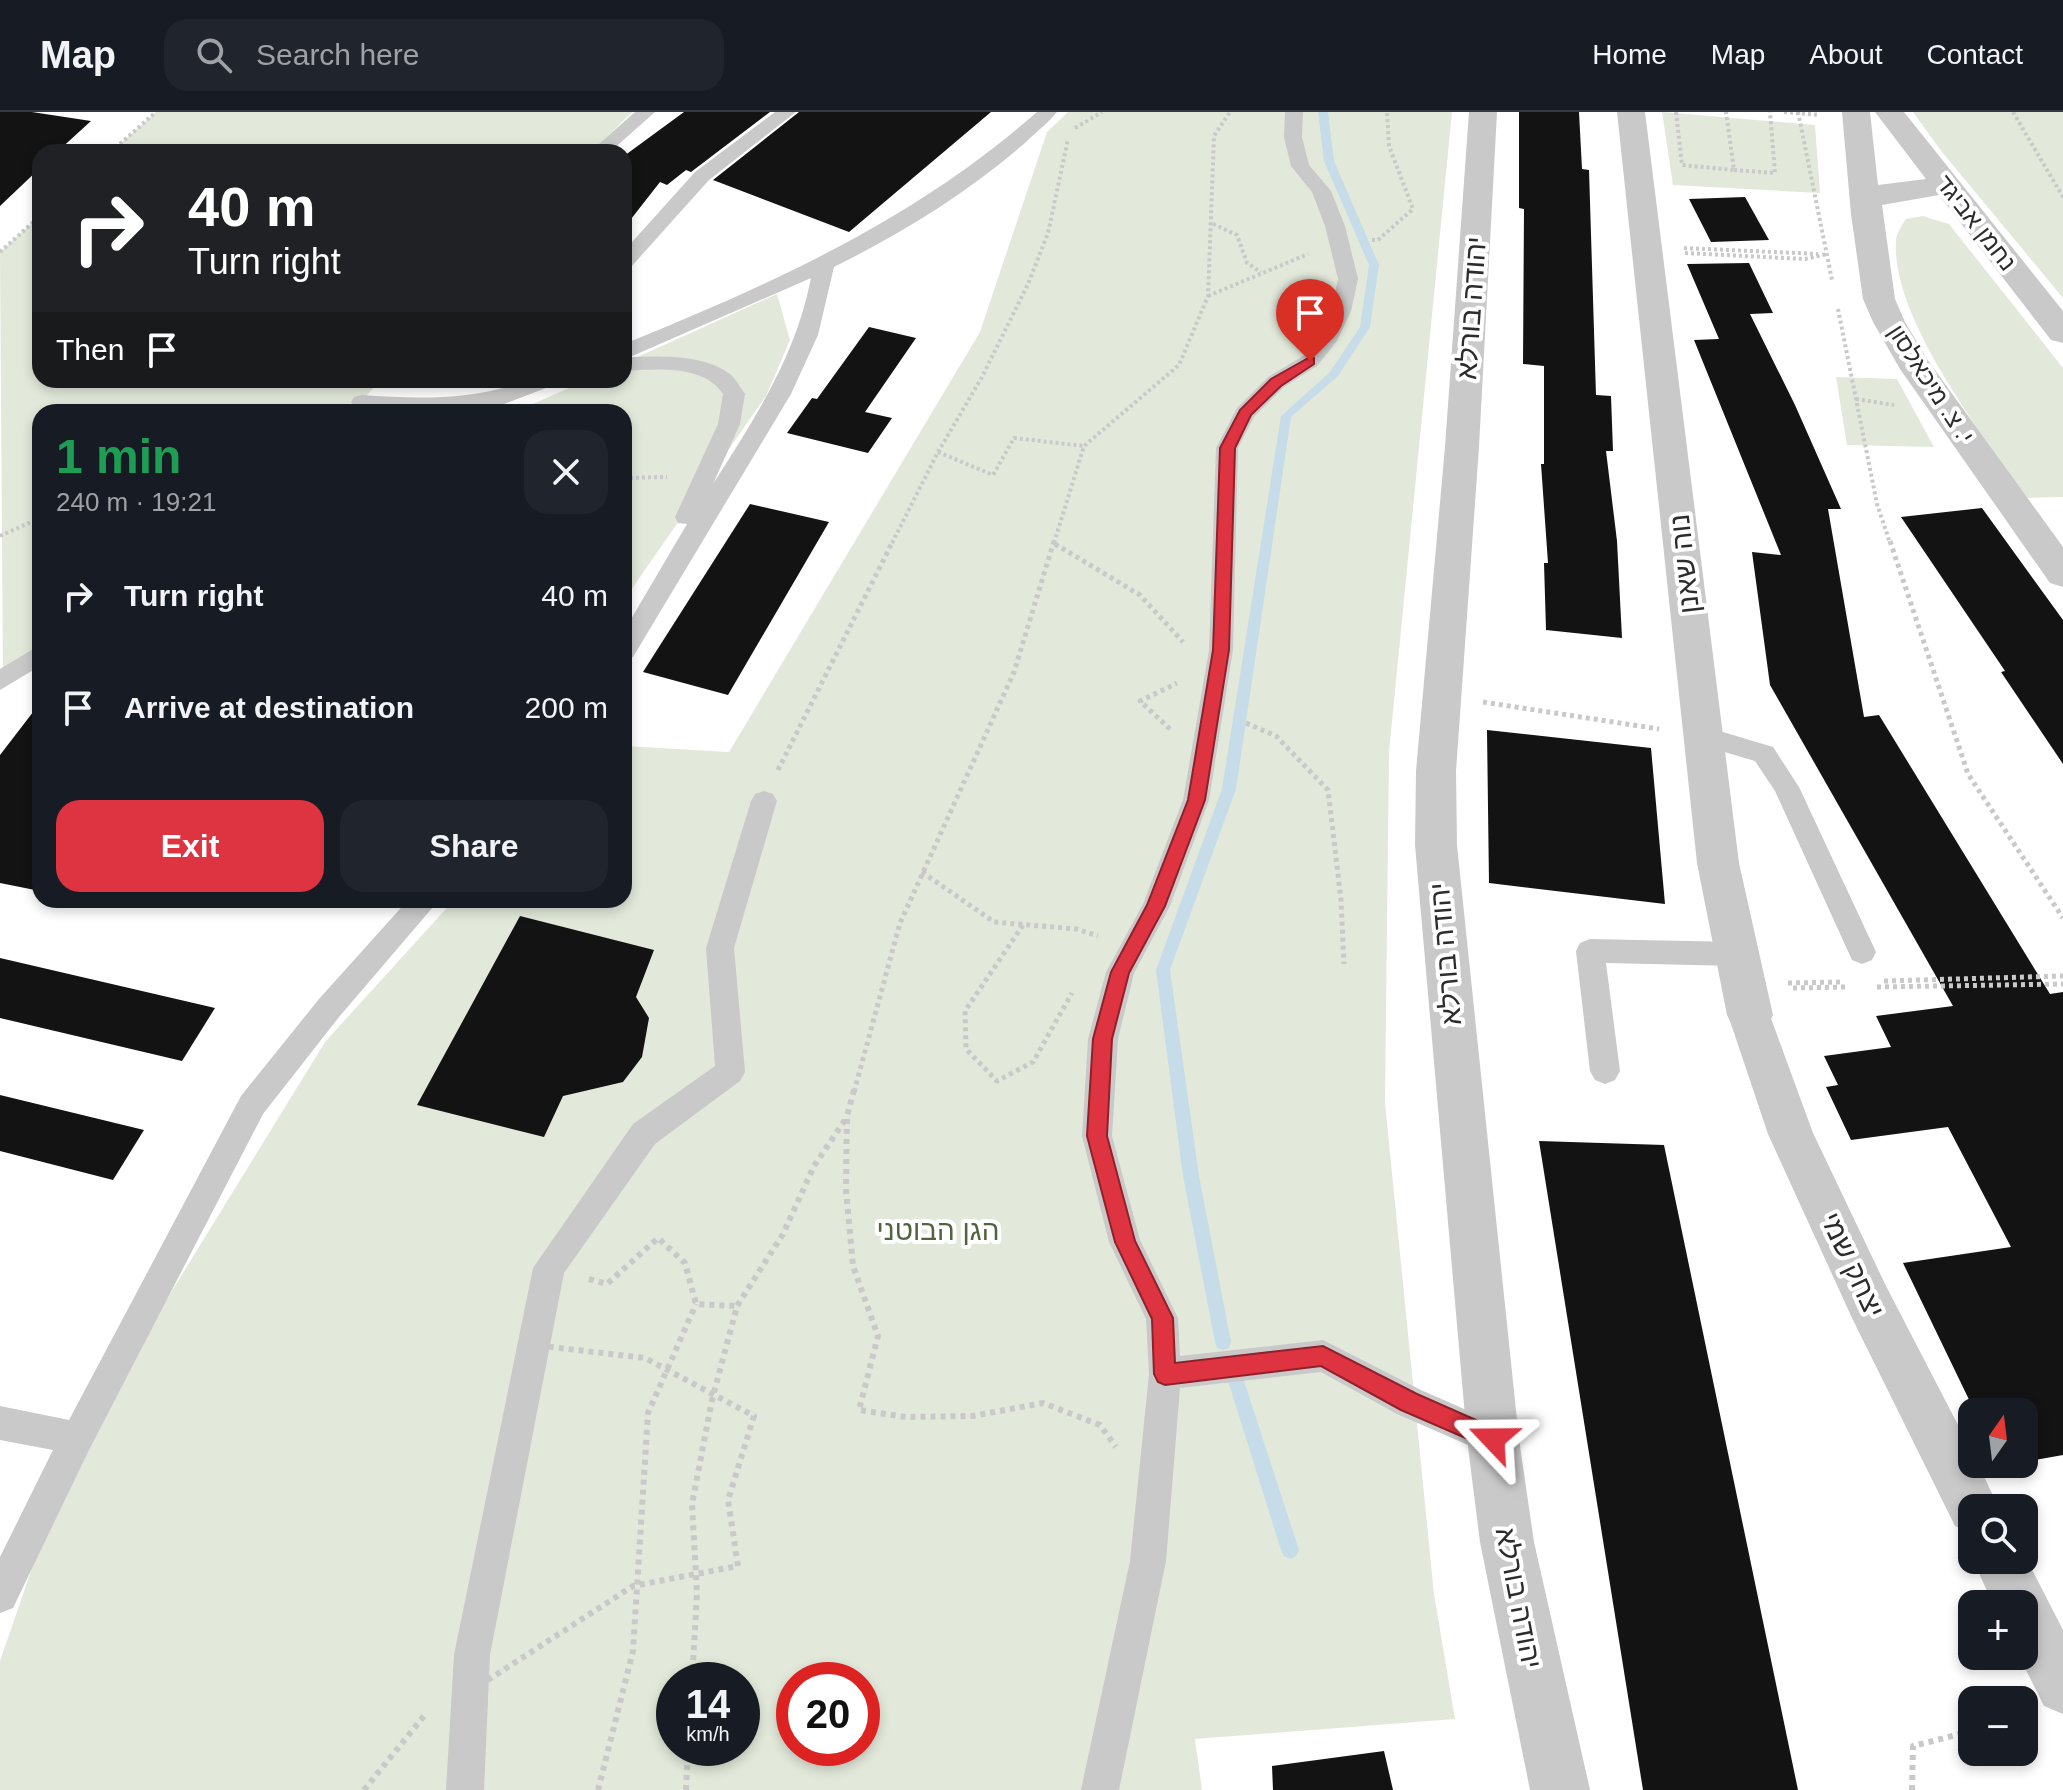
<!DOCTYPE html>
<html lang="en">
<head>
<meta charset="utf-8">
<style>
  :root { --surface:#171b24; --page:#20242c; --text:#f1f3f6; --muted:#9ea1a6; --line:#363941; --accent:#de3341 }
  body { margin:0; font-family:Helvetica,"Noto Sans Hebrew",sans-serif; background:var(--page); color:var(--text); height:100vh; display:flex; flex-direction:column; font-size:30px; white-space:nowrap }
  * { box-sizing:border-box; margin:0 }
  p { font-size:26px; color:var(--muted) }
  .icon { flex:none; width:44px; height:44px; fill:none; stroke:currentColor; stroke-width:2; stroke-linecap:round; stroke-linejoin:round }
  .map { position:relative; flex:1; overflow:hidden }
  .drawer { position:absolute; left:32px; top:292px; width:600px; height:504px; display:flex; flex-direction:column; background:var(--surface); border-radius:24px; box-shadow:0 4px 12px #0003 }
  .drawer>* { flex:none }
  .banner { position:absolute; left:32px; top:32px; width:600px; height:244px; border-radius:24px; box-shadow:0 4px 12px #0003; background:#202124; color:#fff; overflow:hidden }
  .needle { width:52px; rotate:14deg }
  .controls { position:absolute; left:1958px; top:1286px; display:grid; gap:16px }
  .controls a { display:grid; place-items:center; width:80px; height:80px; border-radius:16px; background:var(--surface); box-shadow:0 4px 12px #0003; font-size:40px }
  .speed { position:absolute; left:656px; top:1550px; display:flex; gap:16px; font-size:40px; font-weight:700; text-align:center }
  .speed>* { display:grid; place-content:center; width:104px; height:104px; border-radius:50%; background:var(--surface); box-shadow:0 4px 12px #0003; line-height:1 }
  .speed small { font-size:20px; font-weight:400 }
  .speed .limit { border:12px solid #d22; background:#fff; color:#111 }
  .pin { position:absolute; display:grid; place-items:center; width:68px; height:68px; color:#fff; margin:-82px -34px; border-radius:50% 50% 50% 0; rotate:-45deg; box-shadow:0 0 8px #0007 }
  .pin .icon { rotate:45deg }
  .me { position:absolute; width:88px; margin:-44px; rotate:293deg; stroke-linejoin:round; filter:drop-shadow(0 0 6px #0008) }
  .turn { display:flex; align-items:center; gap:28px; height:168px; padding:0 24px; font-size:36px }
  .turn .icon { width:104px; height:104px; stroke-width:2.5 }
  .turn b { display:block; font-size:56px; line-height:68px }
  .then { display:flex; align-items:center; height:76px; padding:0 24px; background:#0003; gap:16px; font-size:30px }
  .round { display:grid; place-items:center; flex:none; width:84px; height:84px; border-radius:24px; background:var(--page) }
  .headline { display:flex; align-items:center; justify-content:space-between; height:136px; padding:0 24px }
  h1 { font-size:48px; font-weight:600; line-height:60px; color:#1e9e55 }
  .action { display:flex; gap:16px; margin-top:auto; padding:16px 24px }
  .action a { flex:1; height:92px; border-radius:24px; background:var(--accent); color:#fff; font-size:32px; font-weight:600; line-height:92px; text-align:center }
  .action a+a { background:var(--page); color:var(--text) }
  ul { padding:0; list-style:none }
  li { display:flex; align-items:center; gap:24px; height:112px; padding:0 24px }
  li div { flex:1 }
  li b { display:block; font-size:30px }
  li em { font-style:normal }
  header { display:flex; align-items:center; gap:48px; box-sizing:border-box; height:112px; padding:0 40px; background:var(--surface); border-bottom:2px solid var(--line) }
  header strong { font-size:38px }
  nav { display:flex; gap:44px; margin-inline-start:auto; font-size:28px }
  .search { width:560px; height:72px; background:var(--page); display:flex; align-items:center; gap:20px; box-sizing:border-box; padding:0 28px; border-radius:24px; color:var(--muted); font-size:30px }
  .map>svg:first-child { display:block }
  .green { fill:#e2e9da; fill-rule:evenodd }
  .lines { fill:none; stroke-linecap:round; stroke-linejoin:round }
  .stream { fill:#c6dce9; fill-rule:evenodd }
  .building { fill:#131313 }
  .path-far2 { stroke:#c9c9c9; stroke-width:4; stroke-dasharray:3 3; stroke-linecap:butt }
  .path-far1 { stroke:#c9c9c9; stroke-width:5; stroke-dasharray:4 4; stroke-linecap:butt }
  .path { stroke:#c9c9c9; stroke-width:6; stroke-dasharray:5 5; stroke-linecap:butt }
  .service { fill:#c9c9c9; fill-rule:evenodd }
  .pedestrian { fill:#c9c9c9; fill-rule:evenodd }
  .minor { fill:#c9c9c9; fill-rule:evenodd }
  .tertiary { fill:#c9c9c9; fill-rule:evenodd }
  .path-bridge { stroke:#c9c9c9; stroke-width:6; stroke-dasharray:5 5; stroke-linecap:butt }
  .route { fill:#de3341; stroke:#90212a; stroke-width:2 }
  .labels { text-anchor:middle; stroke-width:8; stroke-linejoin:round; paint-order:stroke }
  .far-street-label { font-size:24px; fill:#2c2c2c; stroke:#fff }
  .street-label { font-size:28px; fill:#2c2c2c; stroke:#fff }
  .park-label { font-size:28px; fill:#4f653c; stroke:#fff }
</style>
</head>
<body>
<header>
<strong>Map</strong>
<div class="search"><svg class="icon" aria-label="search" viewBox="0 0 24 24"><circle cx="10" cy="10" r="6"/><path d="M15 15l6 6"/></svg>Search here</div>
<nav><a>Home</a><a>Map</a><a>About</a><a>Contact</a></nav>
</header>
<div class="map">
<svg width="2063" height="1678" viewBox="0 0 2063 1678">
  <rect width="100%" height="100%" fill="#fff"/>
  <g class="green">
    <polygon points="156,0 632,0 592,40 111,40"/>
    <path d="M1068 0H1452L1389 640 1385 991 1434 1482 1455 1607 1195 1627 1202 1678H0V1549L71 1343 325 930 454 788H624V634L729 640 980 220 1047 20ZM674 1568H742V1636H674ZM794 1568H862V1636H794Z"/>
    <polygon points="1662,0 1815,13 1820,81 1673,73"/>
    <polygon points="1913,0 2063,0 2063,186 1942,40"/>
    <polygon points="40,104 40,268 381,268 351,300 40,300 40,542 3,568 0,140"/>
    <path d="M1923 104 1949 112 2063 256V385L2025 386C1983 322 1891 206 1896 129 1896 122 1902 113 1906 107Z"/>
    <polygon points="777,182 790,228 766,284 624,488 624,300 515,300 587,268 624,268 624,251"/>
    <polygon points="1836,265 1897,267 1934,335 1847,333"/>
  </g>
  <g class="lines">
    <g class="stream">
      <polygon points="1318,0 1328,0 1334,49 1379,153 1370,215 1338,264 1291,305 1236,677 1170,858 1199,1064 1231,1230 1229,1236 1223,1238 1217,1236 1215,1230 1183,1064 1156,858 1222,677 1281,304 1330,260 1360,215 1369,153 1324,49"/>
      <polygon points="1237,1264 1243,1266 1245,1272 1299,1438 1296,1444 1290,1447 1284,1444 1281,1438 1229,1272 1231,1266"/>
    </g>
  </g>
  <g class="building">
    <polygon points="0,0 32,0 91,9 57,40 40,40 40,56 0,94"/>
    <polygon points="684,0 770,0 691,60 686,58 667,73 660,70 624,116 624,44"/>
    <polygon points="799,0 991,0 849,120 713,68"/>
    <polygon points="1519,0 1579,0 1582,57 1589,58 1596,283 1611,284 1613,339 1606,339 1617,429 1622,526 1546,518 1544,451 1548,451 1541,352 1544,352 1544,254 1523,252 1524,97 1519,96"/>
    <polygon points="1745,85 1769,128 1711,130 1689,87"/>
    <polygon points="1749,151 1773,201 1750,202 1795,293 1841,397 1828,397 1864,605 1879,603 2050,882 2063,880 2063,1343 2024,1350 2024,1300 1975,1300 1903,1151 2011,1135 1948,1015 1851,1028 1826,975 1838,973 1824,944 1891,935 1876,904 1953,894 1770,573 1752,440 1781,443 1694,228 1719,227 1687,152"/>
    <polygon points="869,215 916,226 865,300 892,306 868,341 787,321 812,286 817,287"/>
    <polygon points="750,392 829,410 728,583 643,560"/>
    <polygon points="1982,396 2063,508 2063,652 2001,560 2005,559 1901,405"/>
    <polygon points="40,591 40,779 0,771 0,643"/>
    <polygon points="1487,618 1651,636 1665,792 1489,771"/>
    <polygon points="520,804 654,838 636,885 649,906 642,945 623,970 563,984 544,1025 417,993"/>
    <polygon points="0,846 215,896 182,949 0,906"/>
    <polygon points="0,983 144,1018 113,1068 0,1039"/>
    <polygon points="1539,1029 1664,1033 1798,1678 1643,1678"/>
    <polygon points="1384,1639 1393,1678 1273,1678 1272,1654"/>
  </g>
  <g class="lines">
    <g class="path-far2">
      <polyline points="1676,0 1682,53 1734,58 1726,0"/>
      <polyline points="1784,0 1819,3"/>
      <polyline points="1798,0 1832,168"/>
      <polyline points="2013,0 2063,85"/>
      <polyline points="1075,16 1102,0"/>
      <polyline points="111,40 156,0"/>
      <polyline points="1734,58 1775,61 1770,0"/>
      <polyline points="1213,112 1237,123 1247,151 1261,160"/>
      <polyline points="1372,128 1378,128 1413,97 1389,34 1387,0"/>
      <polyline points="1684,136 1818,142"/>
      <polyline points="0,140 40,104"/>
      <polyline points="1685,141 1805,147 1827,142"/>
      <polyline points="1208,184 1308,142"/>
      <polyline points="1838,197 1877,392 1890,431"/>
      <polyline points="1856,287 1894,293"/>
      <polyline points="938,340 993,363 1014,326 1084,334"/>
      <polyline points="624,366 667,365"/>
      <polyline points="0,424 40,406"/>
      <polyline points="892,431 938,340 982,265 1028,172 1048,121 1068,27"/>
      <polyline points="1054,431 1084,334 1179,253 1208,184 1214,24 1230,0"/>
    </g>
    <g class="path-far1">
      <polyline points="1890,429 1968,662 2063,806"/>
      <polyline points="1055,432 1140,483 1183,530"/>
      <polyline points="1483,590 1659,617"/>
      <polyline points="1246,611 1276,624 1328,678 1341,788 1344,852"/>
      <polyline points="1170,617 1140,589 1177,571"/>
      <polyline points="778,658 893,429"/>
      <polyline points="922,760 994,810 1076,817 1098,824"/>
      <polyline points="1023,813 965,899 966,937 997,969 1033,950 1072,881"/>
      <polyline points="1884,869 2063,864"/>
      <polyline points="1788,871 1842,870"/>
      <polyline points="1877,875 2063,872"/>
      <polyline points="1793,876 1847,875"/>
      <polyline points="854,980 900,811 1014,560 1054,429"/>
    </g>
    <g class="path">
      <polyline points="854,978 847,1004 846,1078 853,1154 878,1224 859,1298 906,1305 973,1304 1043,1291 1100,1313 1116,1335"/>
      <polyline points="589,1167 607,1172 658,1126 685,1151 696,1192 737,1194"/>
      <polyline points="692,1568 697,1482 692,1392 712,1288 737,1194 783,1122 814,1054 847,1005"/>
      <polyline points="364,1678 424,1604"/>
      <polyline points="598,1678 633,1539 648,1301 696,1192"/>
      <polyline points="686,1678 688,1636"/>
      <polyline points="1912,1678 1913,1634 1972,1619"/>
    </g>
    <g class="service">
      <polygon points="635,0 655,0 610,40 590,40"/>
      <polygon points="775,0 796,0 709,68 631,155 624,157 624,139 695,60"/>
      <path d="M1037 0H1057C1048 11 1036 20 1026 30 969 80 902 121 834 155L818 223 791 282 633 545 624 548V519L687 412 678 411 675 405 718 312 723 282C704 252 655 257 624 259V232C774 171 914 108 1037 0ZM811 166C796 244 755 306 713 372L740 312 745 282C740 275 736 267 730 262 704 242 660 244 630 245Z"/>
      <polygon points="1285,0 1303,0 1302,25 1309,53 1331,79 1345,114 1358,167 1351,199 1337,229 1317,254 1284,275 1254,305 1238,336 1233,538 1209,688 1170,794 1134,861 1118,927 1112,1024 1140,1128 1178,1206 1180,1244 1323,1228 1421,1278 1505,1315 1510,1327 1505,1339 1493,1344 1397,1302 1321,1260 1180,1276 1166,1449 1119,1678 1081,1678 1130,1449 1149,1262 1146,1207 1109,1130 1082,1024 1088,927 1106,860 1143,792 1183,688 1209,538 1216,336 1237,296 1268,265 1303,244 1320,222 1331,199 1338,167 1325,114 1312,80 1291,54 1284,25"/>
      <path d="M526 268H557L554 273 491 297C475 293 460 299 442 300 415 302 381 302 354 295L351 290 354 285 362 283C418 287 473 289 526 268Z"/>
      <polygon points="40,533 40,554 0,578 0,557"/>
      <polygon points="1703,614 1773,635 1799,675 1876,840 1872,848 1862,852 1852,848 1775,679 1755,649 1694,631 1690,624 1694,617"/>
      <polygon points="764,679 773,682 777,689 734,836 745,960 740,969 655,1032 564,1161 490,1543 484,1678 446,1678 454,1543 533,1156 633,1012 715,954 706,836 751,689 755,682"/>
      <polygon points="408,788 439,788 339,905 263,1002 89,1338 13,1496 0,1501 0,1445 53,1338 0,1328 0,1294 69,1308 241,984 319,887"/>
      <polygon points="1590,827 1737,830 1747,834 1751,842 1747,850 1737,854 1606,851 1620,959 1615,968 1605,972 1595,968 1590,959 1576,839 1580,831"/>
    </g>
    <g class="pedestrian">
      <polygon points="1750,885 1765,890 1813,1021 1886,1174 1972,1340 1972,1352 1978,1352 1999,1396 1972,1396 1972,1421 1955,1414 1852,1206 1768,1022 1728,903 1735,890"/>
      <polygon points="2024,1442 2063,1518 2063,1602 2044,1594 2019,1544 2024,1544 2024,1492 1993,1492 1973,1448 2024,1448"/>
    </g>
    <g class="minor">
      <polygon points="1617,0 1645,0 1739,751 1773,903 1766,917 1750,922 1734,917 1727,903 1697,751"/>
      <polygon points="1842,0 1870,0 1878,73 1926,67 1875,0 1904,0 2063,199 2063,231 2051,228 1939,83 1882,93 1895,187 1905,210 1927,247 2063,435 2063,475 2050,471 1900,257 1873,210 1863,187 1851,102"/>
    </g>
    <polygon class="tertiary" points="1469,0 1497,0 1479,335 1456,659 1457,733 1519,1327 1534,1430 1590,1678 1530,1678 1480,1430 1467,1327 1415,733 1416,659 1445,335"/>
    <polyline class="path-bridge" points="471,1579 633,1474 738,1454 728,1388 754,1304 645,1246 534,1233"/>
  </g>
  <polygon class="route" points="1310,245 1314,246 1314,252 1281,274 1251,303 1235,336 1229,538 1205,688 1165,794 1129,861 1112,927 1107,1024 1135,1129 1173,1206 1175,1251 1323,1234 1417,1282 1501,1319 1504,1327 1501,1335 1493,1338 1401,1298 1321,1254 1165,1273 1158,1270 1154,1262 1152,1207 1115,1130 1087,1024 1093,927 1111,860 1147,793 1188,688 1213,538 1220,336 1240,298 1271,267"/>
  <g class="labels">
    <g class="far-street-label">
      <text transform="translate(1976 111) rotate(52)" y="8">נחמן אביגד</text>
      <text transform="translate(1931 272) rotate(57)" y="8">י. צ. מיכאלסון</text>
    </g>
    <g class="street-label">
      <text transform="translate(1471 196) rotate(-86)" y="10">יהודה בורלא</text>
      <text transform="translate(1684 452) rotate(-96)" y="10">נוה שאנן</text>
      <text transform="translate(1445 842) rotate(-95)" y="10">יהודה בורלא</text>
      <text transform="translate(1853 1153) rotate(65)" y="10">יצחק שמי</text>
      <text transform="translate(1519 1486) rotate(79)" y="10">יהודה בורלא</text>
    </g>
    <g class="park-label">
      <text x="938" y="1128">הגן הבוטני</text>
    </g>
  </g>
</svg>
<div class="controls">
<a><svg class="needle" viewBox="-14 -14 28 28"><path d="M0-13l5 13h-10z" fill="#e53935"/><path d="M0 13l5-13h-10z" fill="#9ea1a6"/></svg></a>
<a><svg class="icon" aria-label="search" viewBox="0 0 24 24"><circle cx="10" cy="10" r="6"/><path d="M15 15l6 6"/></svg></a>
<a>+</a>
<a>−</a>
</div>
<div class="speed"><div>14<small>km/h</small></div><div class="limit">20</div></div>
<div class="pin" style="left:1310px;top:249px;background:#d93025"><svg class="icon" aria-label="arrive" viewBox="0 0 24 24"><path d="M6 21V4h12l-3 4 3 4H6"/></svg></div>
<svg class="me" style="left:1493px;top:1327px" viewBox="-20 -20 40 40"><path d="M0-17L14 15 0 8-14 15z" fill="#de3341" stroke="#fff" stroke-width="4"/></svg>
<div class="banner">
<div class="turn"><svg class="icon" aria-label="right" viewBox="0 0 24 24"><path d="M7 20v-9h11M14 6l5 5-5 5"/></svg><div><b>40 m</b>Turn right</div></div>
<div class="then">Then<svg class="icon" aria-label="arrive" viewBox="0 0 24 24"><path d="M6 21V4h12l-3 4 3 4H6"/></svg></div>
</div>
<section class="drawer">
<div class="headline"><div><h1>1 min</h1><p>240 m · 19:21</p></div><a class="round"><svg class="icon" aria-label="close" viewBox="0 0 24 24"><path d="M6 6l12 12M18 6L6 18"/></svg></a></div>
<ul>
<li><svg class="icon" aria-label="right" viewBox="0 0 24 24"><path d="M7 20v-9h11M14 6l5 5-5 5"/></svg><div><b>Turn right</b></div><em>40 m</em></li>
<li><svg class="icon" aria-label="arrive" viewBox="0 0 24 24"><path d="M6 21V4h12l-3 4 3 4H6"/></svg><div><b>Arrive at destination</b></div><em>200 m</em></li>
</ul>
<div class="action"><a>Exit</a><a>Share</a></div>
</section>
</div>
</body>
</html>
